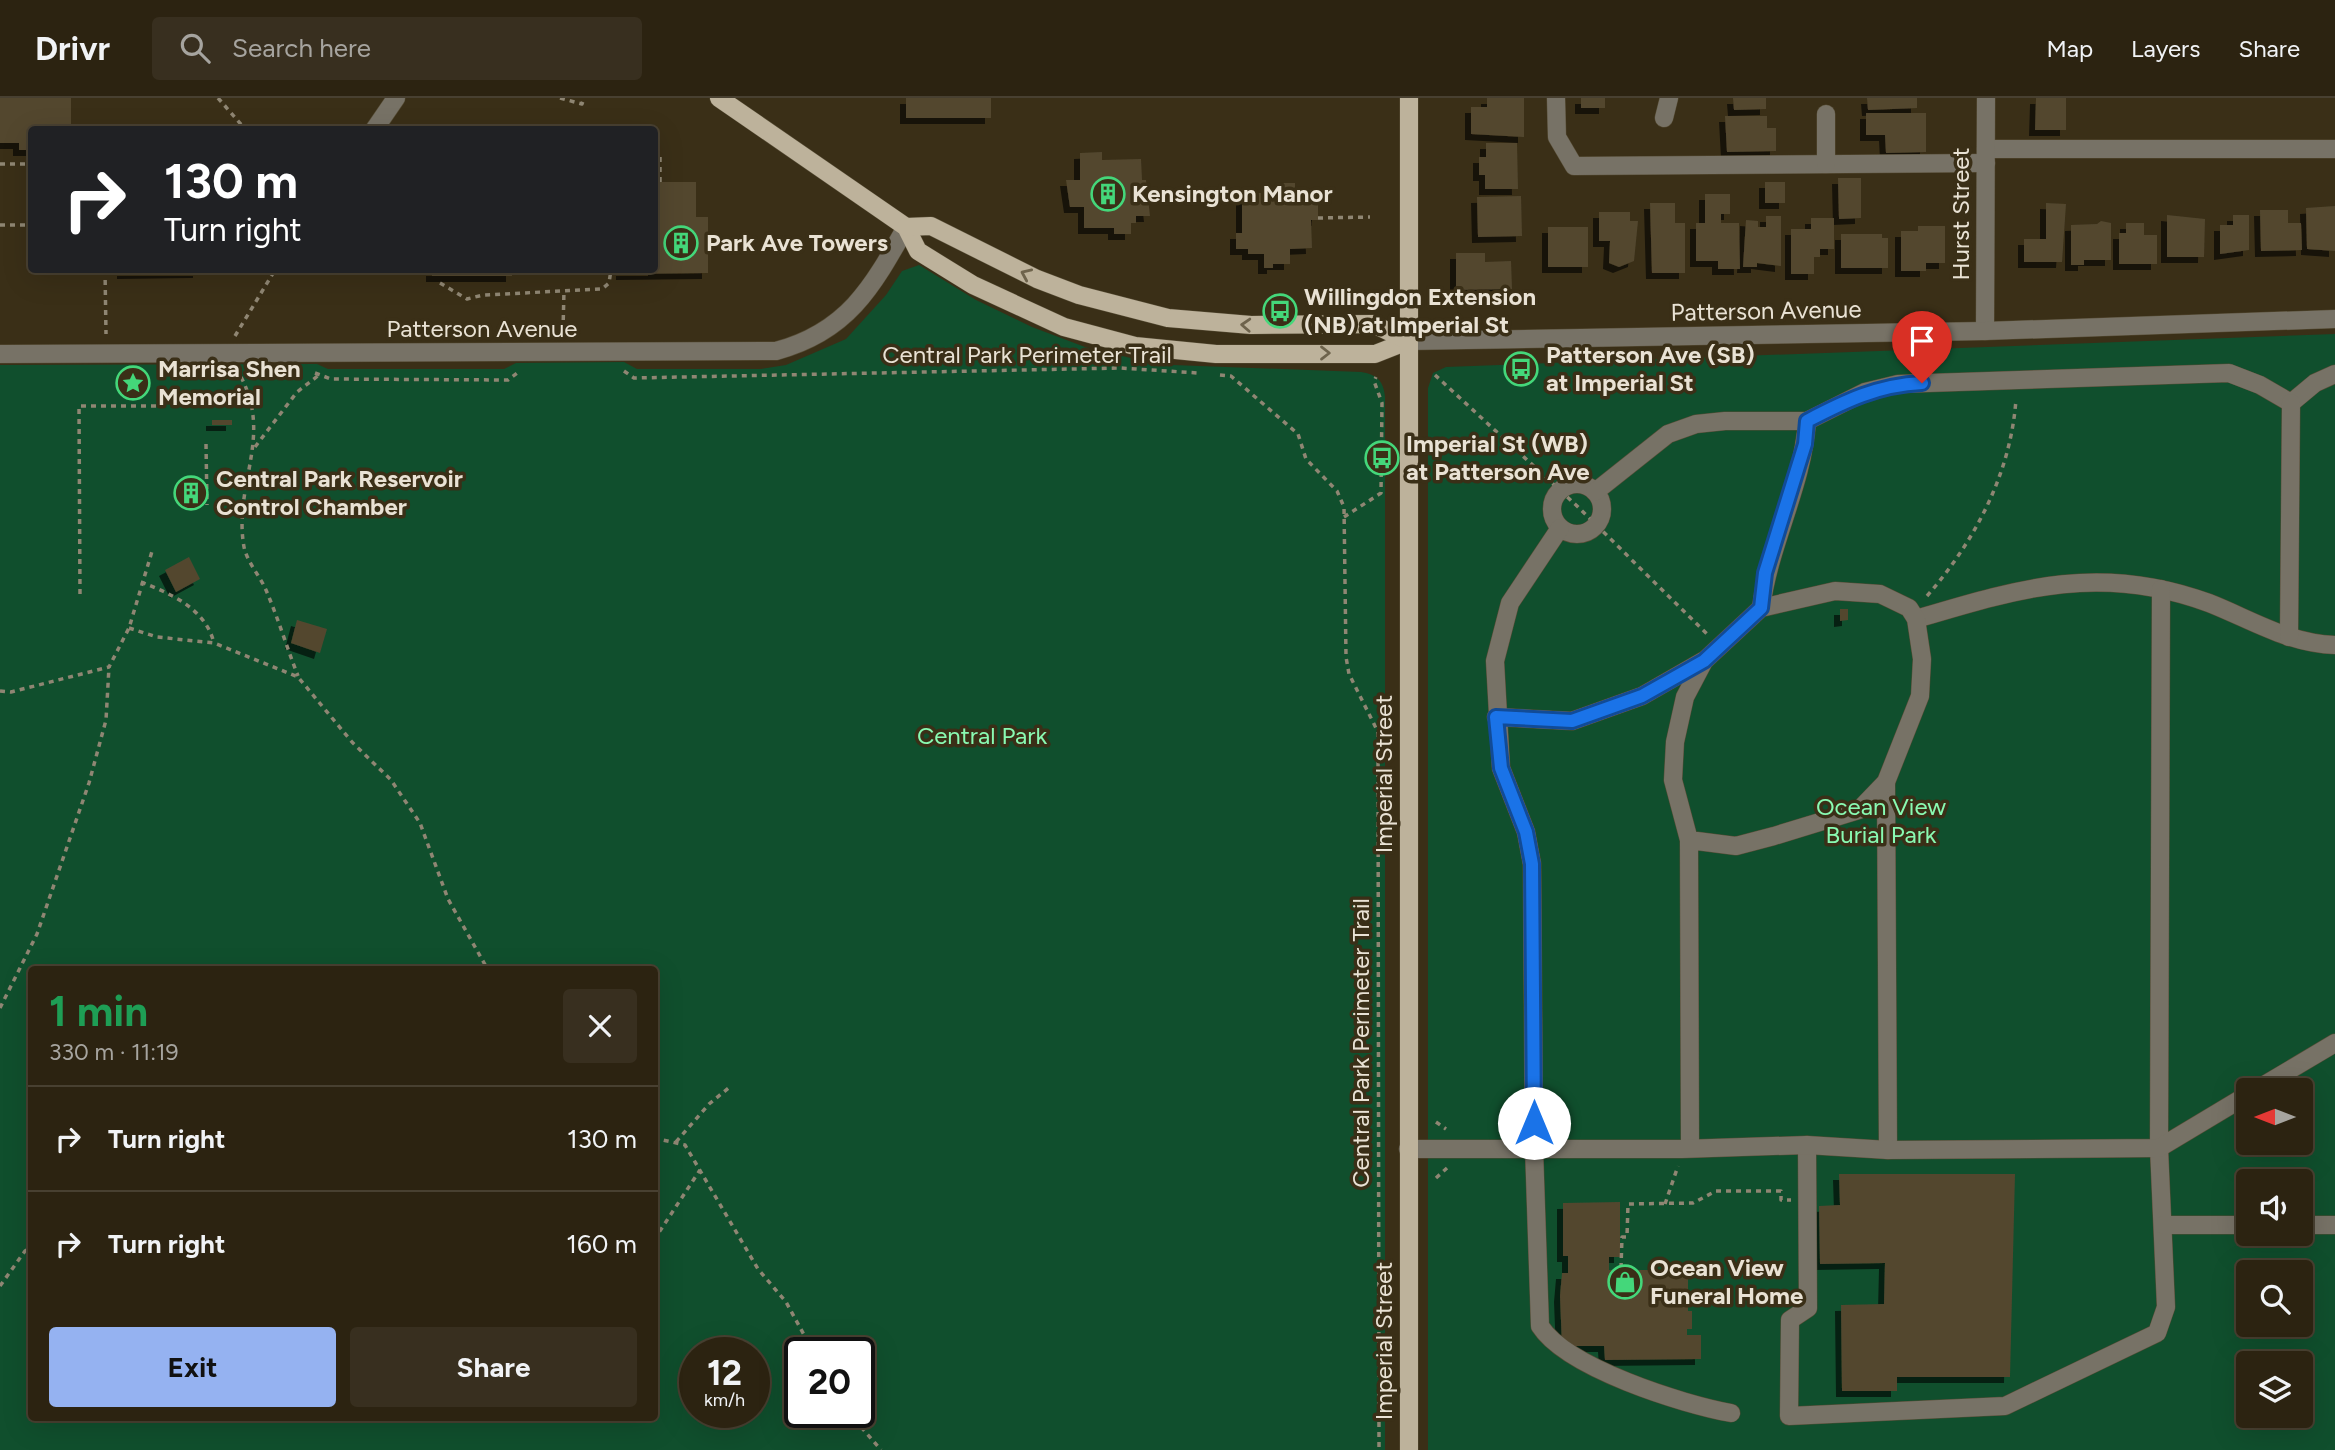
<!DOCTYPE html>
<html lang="en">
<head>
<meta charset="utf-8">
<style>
  :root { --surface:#2c2311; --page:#382f1f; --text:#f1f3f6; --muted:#a6a49f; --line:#484031; --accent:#95b2f1 }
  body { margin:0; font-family:Figtree,sans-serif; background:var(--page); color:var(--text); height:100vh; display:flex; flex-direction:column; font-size:26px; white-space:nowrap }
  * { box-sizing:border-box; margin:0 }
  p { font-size:23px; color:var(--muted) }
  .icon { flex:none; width:38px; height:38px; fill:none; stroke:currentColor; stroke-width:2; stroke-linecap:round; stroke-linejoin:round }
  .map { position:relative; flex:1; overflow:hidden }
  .side { position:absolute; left:28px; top:868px; width:630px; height:455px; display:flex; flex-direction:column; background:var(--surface); border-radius:7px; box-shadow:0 7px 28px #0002,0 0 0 2px var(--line) }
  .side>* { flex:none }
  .top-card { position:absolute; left:28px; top:28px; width:630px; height:147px; border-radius:7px; box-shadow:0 7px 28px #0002,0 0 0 2px var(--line); background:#202124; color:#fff; overflow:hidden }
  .needle { width:46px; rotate:270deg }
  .buttons { position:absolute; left:2236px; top:980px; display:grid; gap:14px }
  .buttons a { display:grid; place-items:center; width:77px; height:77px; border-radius:7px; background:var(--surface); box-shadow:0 7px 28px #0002,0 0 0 2px var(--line); font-size:35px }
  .speed { position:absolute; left:679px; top:1239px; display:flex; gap:14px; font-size:35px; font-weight:700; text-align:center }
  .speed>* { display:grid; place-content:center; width:91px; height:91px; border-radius:50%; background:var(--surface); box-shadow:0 7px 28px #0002,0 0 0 2px var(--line); line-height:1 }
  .speed small { font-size:18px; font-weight:400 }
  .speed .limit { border:4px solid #111; border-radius:10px; background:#fff; color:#111 }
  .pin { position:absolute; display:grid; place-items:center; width:60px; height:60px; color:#fff; margin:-72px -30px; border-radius:50% 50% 50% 0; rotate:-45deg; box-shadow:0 0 7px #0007 }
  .pin .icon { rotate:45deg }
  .me { position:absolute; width:77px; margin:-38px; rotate:0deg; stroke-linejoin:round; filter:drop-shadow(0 0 5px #0008) }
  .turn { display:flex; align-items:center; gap:24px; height:147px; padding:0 21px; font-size:32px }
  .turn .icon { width:91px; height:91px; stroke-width:2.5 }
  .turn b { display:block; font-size:49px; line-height:60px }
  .round { display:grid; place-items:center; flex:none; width:74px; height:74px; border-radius:7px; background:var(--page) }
  .headline { display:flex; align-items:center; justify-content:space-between; height:119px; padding:0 21px }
  h1 { font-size:42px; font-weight:700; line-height:52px; color:#1e9e55 }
  .action { display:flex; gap:14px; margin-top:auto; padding:14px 21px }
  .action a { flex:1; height:80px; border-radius:7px; background:var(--accent); color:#111; font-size:28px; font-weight:700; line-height:80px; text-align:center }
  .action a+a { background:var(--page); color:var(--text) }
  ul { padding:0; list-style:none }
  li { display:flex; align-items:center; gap:21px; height:105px; padding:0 21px; border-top:2px solid var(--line) }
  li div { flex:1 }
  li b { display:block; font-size:26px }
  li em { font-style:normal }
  header { display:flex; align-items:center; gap:42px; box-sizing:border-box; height:98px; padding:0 35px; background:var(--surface); border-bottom:2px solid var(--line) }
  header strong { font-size:33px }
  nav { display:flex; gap:38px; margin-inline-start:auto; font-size:24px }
  .search { width:490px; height:63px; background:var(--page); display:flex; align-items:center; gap:18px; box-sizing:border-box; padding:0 24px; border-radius:7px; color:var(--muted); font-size:26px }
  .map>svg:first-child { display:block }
  .green { fill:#104f2d; fill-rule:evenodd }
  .building { fill:#52472f; filter:url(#shadow) }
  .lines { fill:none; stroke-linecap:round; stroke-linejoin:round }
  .minor-casing { stroke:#564c35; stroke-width:19 }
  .major-casing { stroke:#564c35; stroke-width:19 }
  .path { stroke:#8f8673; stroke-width:3.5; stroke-dasharray:5 5; stroke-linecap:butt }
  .minor { stroke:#777266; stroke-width:18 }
  .major { stroke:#bdb29b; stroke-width:18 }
  .oneway { stroke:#6e634c }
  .route-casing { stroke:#114b97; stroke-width:18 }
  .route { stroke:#1a73e8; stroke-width:12 }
  .labels { text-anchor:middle; stroke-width:7; stroke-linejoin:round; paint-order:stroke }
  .poi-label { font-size:24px; font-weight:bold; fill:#e9e2d4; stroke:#3a2f17; text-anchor:start }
  .street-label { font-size:24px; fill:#e9e2d4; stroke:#3a2f17 }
  .park-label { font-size:24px; fill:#89fab2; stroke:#3a2f17 }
</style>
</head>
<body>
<header>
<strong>Drivr</strong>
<div class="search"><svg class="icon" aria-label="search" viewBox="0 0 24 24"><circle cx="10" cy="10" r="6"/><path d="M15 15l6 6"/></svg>Search here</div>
<nav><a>Map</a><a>Layers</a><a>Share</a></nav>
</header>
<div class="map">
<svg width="2335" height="1352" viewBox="0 0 2335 1352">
  <defs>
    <filter id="shadow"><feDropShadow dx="-6" dy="6" stdDeviation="0" flood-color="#0009"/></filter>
  </defs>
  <rect width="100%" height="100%" fill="#3a2f17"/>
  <g class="green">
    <path d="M919 167 976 202 1032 229 1085 249 1139 262 1173 267 1361 274C1376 276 1384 283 1385 299V1352H0V267L317 266 328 271H504L516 265 624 264 637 271H761L786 267 846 241 886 197 902 173ZM32 872H654V1320H32ZM695 1255H754V1314H695ZM800 1255H859V1314H800Z"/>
    <path d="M2335 236V1352H1428V290L1433 275 1446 269ZM2249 992H2301V1045H2249ZM2249 1083H2301V1136H2249ZM2249 1174H2301V1227H2249ZM2249 1265H2301V1318H2249Z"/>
  </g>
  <g class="building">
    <polygon points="0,0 71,0 71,32 32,32 32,52 19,52 19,45 0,45"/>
    <rect x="906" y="0" width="85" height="20"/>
    <polygon points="1487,0 1524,0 1524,39 1471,36 1471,9 1487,9"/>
    <rect x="1581" y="0" width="24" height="10"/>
    <polygon points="1733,0 1766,0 1766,11 1734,12"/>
    <polygon points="1867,0 1917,0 1917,10 1868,12"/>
    <polygon points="2036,0 2066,0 2066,32 2035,32"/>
    <polygon points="1866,15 1926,15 1926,54 1886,55 1885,37 1866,37"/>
    <polygon points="1725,18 1767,18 1767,30 1776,30 1776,53 1727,54"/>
    <polygon points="1486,45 1517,45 1518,91 1485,91 1485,77 1479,77 1479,59 1486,59"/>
    <polygon points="1102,54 1102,62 1141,61 1142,82 1146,82 1150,118 1136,118 1136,125 1131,125 1131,136 1114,136 1114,130 1084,130 1084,109 1070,109 1066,82 1080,82 1080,55"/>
    <polygon points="1838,80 1861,80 1861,120 1839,121"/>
    <polygon points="654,84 696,84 696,119 708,119 708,175 622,176 622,172 654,172"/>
    <rect x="1765" y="84" width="20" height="21"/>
    <polygon points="1278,85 1295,85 1295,101 1318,101 1318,122 1311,122 1312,150 1290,151 1290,166 1273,166 1273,170 1264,170 1264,156 1248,156 1248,151 1236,151 1236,135 1242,135 1242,95 1262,95 1262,90 1278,90"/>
    <polygon points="1705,96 1730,96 1730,116 1721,116 1721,125 1739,125 1740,171 1718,171 1718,163 1696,163 1696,125 1705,125"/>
    <polygon points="1521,98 1522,138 1478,139 1477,99"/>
    <polygon points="1650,105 1675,105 1675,125 1685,125 1685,175 1652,175"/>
    <polygon points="2046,105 2066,106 2062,164 2024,164 2024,141 2046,141"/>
    <polygon points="2335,108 2335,153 2307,151 2306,110"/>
    <polygon points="2260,112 2288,112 2288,125 2301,125 2302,152 2261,153"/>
    <polygon points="1599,114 1630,114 1630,123 1638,123 1634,163 1619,169 1609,165 1610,143 1599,143"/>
    <polygon points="2167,117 2205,121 2204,159 2167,159"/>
    <polygon points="2233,117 2249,117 2249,152 2220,156 2220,127 2233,127"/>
    <polygon points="1766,118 1781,118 1781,168 1757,165 1757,169 1743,169 1746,122 1758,123 1758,129 1766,129"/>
    <polygon points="1811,120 1834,120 1834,151 1820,151 1820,159 1814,159 1814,176 1791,176 1791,131 1811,131"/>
    <polygon points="2101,123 2111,125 2111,162 2084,162 2084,167 2071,167 2071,127 2097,126"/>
    <polygon points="2126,125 2144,125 2144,137 2157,137 2157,166 2119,166 2119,135 2126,135"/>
    <polygon points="1918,128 1945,128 1945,165 1926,165 1926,173 1901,173 1901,133 1918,133"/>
    <rect x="1548" y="129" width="40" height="40"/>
    <polygon points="1841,136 1882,136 1882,140 1888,140 1888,170 1841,170"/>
    <polygon points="1456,155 1485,155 1485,164 1511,163 1512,191 1456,192"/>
    <polygon points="123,172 199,172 199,174 123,175"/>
    <rect x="432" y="172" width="80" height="6"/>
    <rect x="212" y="322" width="20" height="5"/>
    <rect x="188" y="386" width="6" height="18"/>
    <polygon points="189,459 200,481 176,494 165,472"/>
    <polygon points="1840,511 1848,511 1848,522 1840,523"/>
    <polygon points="297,522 327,531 320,555 291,545"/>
    <polygon points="1839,1076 2015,1076 2010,1279 1897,1279 1897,1293 1842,1293 1841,1207 1884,1206 1885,1165 1820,1166 1819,1108 1840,1107"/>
    <polygon points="1620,1104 1620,1159 1609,1159 1609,1172 1688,1172 1688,1213 1692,1213 1692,1231 1687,1231 1687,1237 1701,1237 1701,1261 1605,1262 1604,1248 1562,1248 1560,1198 1562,1175 1568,1175 1568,1158 1563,1158 1563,1105"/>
  </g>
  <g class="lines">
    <defs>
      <g id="minor">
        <polyline points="1556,0 1557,39 1574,68 1986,65"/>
        <polyline points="1826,16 1826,66"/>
        <polyline points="1664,20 1669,0"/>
        <polyline points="374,32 396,0"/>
        <polyline points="1986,51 2335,51"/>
        <polyline points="1985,233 1986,0"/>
        <polyline points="1408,243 1985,233 2335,221"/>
        <path d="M0 256 776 253C847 234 872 190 906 129"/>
        <circle cx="1577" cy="411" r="25"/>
        <polyline points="1595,394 1668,336 1696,326 1725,323 1807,323 1865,294 1898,286 2229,275 2260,287 2291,305 2315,285 2335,276"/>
        <path d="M1560 430 1510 505 1495 563 1501 670 1526 734 1532 766 1534 1050 1540 1228C1567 1270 1682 1306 1731 1315"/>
        <path d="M1761 510C1769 446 1803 387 1807 323"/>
        <path d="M1916 521C2020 490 2101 465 2209 505 2250 521 2289 546 2335 547"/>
        <polyline points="2289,539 2291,305"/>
        <polyline points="1496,619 1572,623 1642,598 1703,563"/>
        <polyline points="1886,684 1888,1052"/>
        <polyline points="1689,742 1736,748 1774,738 1859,712 1886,684 1920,598 1922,561 1916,521 1909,510 1880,496 1835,493 1761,510 1704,563 1685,599 1675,644 1673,682 1689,742 1690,1050"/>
        <polyline points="2256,992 2335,945"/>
        <polyline points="1807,1047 1808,1210 1790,1222 1789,1318 2005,1308 2157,1235 2166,1209 2159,1050 2161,491"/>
        <polyline points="1408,1051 1682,1051 1807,1047 1888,1052 2159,1050 2249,996"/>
        <polyline points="2163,1127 2249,1127"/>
        <polyline points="2301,1127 2335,1127"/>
      </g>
      <g id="major">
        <polyline points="719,0 906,129 918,153 973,187 1064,229 1135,248 1216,256 1375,256 1408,243"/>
        <polyline points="906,129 931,128 1037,181 1079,197 1168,220 1251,227 1373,226 1408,243"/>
        <polyline points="1409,1352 1409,0"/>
      </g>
    </defs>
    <use href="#minor" class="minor-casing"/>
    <use href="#major" class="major-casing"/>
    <g class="path">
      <polyline points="218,0 246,32"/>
      <polyline points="560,0 582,6 584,0"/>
      <polyline points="0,66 32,66"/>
      <polyline points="660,84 660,54"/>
      <polyline points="1318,120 1370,119"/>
      <polyline points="0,127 32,127"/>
      <polyline points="105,172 106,236"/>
      <polyline points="440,185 467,201 483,197 602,191 609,185 611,172"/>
      <polyline points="563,232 564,192"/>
      <polyline points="235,238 275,172"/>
      <polyline points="624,273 634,280 1120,270 1198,275"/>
      <polyline points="315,275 331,281 508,282 520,273"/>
      <polyline points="215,276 241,278 259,276"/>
      <polyline points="1220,277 1231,278 1298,336 1306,361 1337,393 1344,409 1346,559 1349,576 1378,634 1379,1352"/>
      <polyline points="1435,277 1577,408 1707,536"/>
      <path d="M241 279C273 340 233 387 244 449 247 464 260 478 266 492 278 520 287 550 298 578"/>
      <polyline points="206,346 207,407"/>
      <polyline points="255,349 297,294 319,277"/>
      <polyline points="1344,419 1381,395 1382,305 1374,283 1376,279"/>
      <path d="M141 484C171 496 205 510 214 545"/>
      <polyline points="80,496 79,308 160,308"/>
      <path d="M1927 498C1975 443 2011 375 2016 301"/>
      <polyline points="129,530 157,539 214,545 298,579 352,644 391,682 420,725 448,801 488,872"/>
      <polyline points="0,593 11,594 109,569 129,530 153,450"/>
      <polyline points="0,910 37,836 89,685 106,622 109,569"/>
      <polyline points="1436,1024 1446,1031"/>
      <polyline points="654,1040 685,1047 758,1171 786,1204 814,1255"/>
      <polyline points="676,1044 709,1006 731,988"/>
      <polyline points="1436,1080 1447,1070"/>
      <polyline points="1665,1106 1678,1068"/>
      <polyline points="654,1142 700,1072"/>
      <polyline points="1621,1170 1622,1139 1627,1139 1628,1106 1693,1105 1716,1093 1781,1093 1781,1102 1791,1102"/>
      <polyline points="0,1188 25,1153 32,1149"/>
      <polyline points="848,1314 881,1352"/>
    </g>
    <use href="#minor" class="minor"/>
    <use href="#major" class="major"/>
  </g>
  <defs><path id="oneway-chevron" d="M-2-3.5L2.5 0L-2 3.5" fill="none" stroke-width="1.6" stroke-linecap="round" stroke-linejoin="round" transform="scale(1.75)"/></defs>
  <g class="oneway">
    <use href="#oneway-chevron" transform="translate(1026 176) rotate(-156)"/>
    <use href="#oneway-chevron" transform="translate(1246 227) rotate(-177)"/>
    <use href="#oneway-chevron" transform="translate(1325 255)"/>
  </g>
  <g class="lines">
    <defs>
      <path id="route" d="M1534 1025 1532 766 1526 734 1501 670 1496 619 1572 623 1642 598 1704 563 1761 510 1765 475 1805 346 1807 323C1845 303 1878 287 1922 285"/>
    </defs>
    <use href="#route" class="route-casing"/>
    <use href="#route" class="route"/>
  </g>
  <defs>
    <symbol id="building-ring" viewBox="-11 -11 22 22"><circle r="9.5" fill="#3a2f17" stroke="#44d77a" stroke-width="1.5"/><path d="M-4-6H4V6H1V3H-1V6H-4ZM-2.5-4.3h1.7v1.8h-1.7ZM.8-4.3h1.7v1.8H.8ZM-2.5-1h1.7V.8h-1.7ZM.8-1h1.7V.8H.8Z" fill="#44d77a"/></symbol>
    <symbol id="bus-ring" viewBox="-11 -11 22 22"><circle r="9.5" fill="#3a2f17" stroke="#44d77a" stroke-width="1.5"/><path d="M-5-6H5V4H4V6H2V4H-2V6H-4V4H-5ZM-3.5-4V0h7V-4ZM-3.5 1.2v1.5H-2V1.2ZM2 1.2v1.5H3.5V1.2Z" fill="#44d77a"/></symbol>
    <symbol id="sight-ring" viewBox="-11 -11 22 22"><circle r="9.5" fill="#3a2f17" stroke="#44d77a" stroke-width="1.5"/><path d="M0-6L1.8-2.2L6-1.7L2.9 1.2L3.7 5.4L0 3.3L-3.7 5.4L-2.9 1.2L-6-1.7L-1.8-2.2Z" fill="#44d77a"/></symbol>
    <symbol id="shop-ring" viewBox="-11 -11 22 22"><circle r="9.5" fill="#3a2f17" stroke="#44d77a" stroke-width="1.5"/><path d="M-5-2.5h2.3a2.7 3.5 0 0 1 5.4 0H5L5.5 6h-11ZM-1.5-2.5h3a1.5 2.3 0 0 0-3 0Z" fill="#44d77a"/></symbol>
  </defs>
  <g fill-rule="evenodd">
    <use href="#building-ring" x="1089" y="77" width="38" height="38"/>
    <use href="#building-ring" x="662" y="126" width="38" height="38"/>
    <use href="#bus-ring" x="1261" y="194" width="38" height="38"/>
    <use href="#bus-ring" x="1502" y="252" width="38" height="38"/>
    <use href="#sight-ring" x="114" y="266" width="38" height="38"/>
    <use href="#bus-ring" x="1363" y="341" width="38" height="38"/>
    <use href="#building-ring" x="172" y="376" width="38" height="38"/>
    <use href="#shop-ring" x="1606" y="1165" width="38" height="38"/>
  </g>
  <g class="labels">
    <g class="poi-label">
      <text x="1132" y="104">Kensington Manor</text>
      <text x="706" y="153">Park Ave Towers</text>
      <text x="1304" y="207">Willingdon Extension<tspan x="1304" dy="28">(NB) at Imperial St</tspan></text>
      <text x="1546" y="265">Patterson Ave (SB)<tspan x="1546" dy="28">at Imperial St</tspan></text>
      <text x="158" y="279">Marrisa Shen<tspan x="158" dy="28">Memorial</tspan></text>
      <text x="1406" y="354">Imperial St (WB)<tspan x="1406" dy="28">at Patterson Ave</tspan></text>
      <text x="216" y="389">Central Park Reservoir<tspan x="216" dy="28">Control Chamber</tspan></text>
      <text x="1650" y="1178">Ocean View<tspan x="1650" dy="28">Funeral Home</tspan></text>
    </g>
    <g class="street-label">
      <text transform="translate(1961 116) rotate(-90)" y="8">Hurst Street</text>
      <text transform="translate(1766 213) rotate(-1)" y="8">Patterson Avenue</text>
      <text x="482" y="239">Patterson Avenue</text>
      <text x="1027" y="265">Central Park Perimeter Trail</text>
      <text transform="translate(1384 676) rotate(-90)" y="8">Imperial Street</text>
      <text transform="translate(1361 945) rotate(-90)" y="8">Central Park Perimeter Trail</text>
      <text transform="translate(1384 1243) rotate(-90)" y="8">Imperial Street</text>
    </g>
    <g class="park-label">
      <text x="982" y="646">Central Park</text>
      <text x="1881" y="717">Ocean View<tspan x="1881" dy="28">Burial Park</tspan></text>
    </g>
  </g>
</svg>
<div class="buttons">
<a><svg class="needle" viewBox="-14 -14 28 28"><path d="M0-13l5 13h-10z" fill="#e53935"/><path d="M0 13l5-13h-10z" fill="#a6a49f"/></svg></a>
<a><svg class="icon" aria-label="sound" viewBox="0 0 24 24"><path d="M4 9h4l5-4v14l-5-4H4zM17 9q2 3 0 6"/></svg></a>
<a><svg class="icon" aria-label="search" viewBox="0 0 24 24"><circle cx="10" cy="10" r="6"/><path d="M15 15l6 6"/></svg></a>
<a><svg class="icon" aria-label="layers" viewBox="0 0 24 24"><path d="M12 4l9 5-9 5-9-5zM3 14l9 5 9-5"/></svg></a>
</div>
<div class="speed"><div>12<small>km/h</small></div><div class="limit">20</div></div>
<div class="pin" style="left:1922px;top:285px;background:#d93025"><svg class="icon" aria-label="arrive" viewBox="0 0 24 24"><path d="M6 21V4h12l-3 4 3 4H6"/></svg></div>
<svg class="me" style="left:1534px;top:1025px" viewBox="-20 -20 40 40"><circle r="19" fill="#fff"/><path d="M0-13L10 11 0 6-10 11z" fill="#1a73e8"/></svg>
<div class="top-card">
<div class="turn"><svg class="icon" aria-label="right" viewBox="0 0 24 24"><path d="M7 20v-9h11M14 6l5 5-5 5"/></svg><div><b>130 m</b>Turn right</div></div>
</div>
<section class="side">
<div class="headline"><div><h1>1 min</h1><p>330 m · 11:19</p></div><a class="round"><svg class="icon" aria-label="close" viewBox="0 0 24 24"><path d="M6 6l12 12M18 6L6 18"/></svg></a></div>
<ul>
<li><svg class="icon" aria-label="right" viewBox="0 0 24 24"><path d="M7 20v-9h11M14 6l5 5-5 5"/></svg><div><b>Turn right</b></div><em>130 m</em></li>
<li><svg class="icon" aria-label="right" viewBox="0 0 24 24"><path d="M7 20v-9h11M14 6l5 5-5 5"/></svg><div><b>Turn right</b></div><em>160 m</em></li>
</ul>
<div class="action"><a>Exit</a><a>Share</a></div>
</section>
</div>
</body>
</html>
